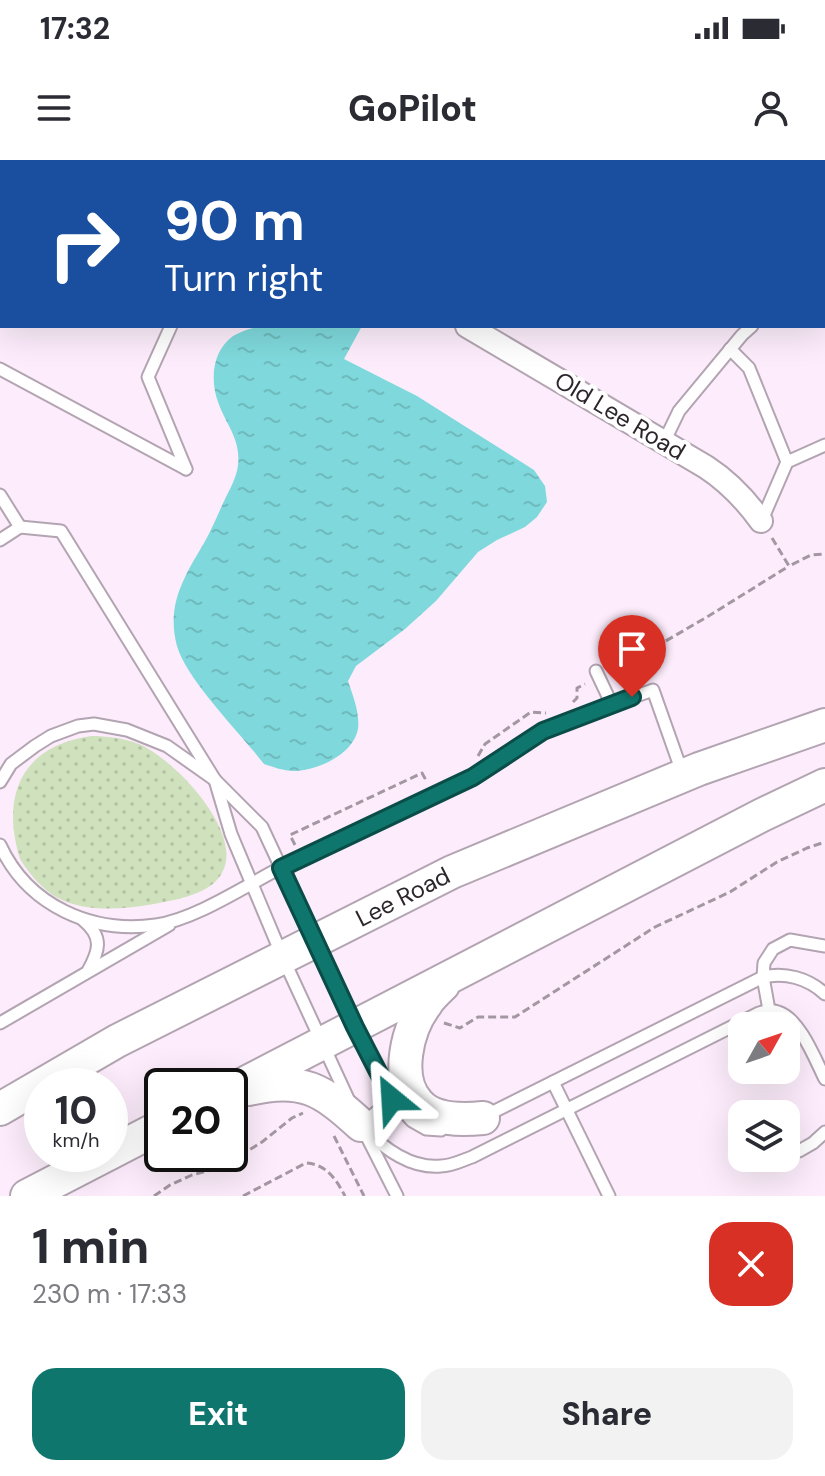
<!DOCTYPE html>
<html lang="en">
<head>
<meta charset="utf-8">
<style>
  :root { --surface:#fff; --page:#f2f2f3; --text:#2b2b33; --muted:#7c7c81; --accent:#0f766e }
  body { margin:0; font-family:"DM Sans",sans-serif; background:var(--page); color:var(--text); height:100vh; display:flex; flex-direction:column; font-size:30px; white-space:nowrap }
  * { box-sizing:border-box; margin:0 }
  p { font-size:26px; color:var(--muted) }
  .icon { flex:none; width:44px; height:44px; fill:none; stroke:currentColor; stroke-width:2; stroke-linecap:round; stroke-linejoin:round }
  .map { position:relative; height:1036px; overflow:hidden }
  .panel { display:flex; flex-direction:column; background:var(--surface); flex:1 }
  .panel>* { flex:none }
  .hud { position:absolute; left:0px; top:0px; width:826px; height:168px; box-shadow:0 8px 32px #0002; background:#1a4fa0; color:#fff; overflow:hidden }
  .needle { width:52px; rotate:50deg }
  .fabs { position:absolute; left:728px; top:852px; display:grid; gap:16px }
  .fabs a { display:grid; place-items:center; width:72px; height:72px; border-radius:16px; background:var(--surface); box-shadow:0 8px 32px #0002; font-size:40px }
  .speed { position:absolute; left:24px; top:908px; display:flex; gap:16px; font-size:40px; font-weight:700; text-align:center }
  .speed>* { display:grid; place-content:center; width:104px; height:104px; border-radius:50%; background:var(--surface); box-shadow:0 8px 32px #0002; line-height:1 }
  .speed small { font-size:20px; font-weight:400 }
  .speed .limit { border:4px solid #111; border-radius:12px; background:#fff; color:#111 }
  .pin { position:absolute; display:grid; place-items:center; width:68px; height:68px; color:#fff; margin:-82px -34px; border-radius:50% 50% 50% 0; rotate:-45deg; box-shadow:0 0 8px #0007 }
  .pin .icon { rotate:45deg }
  .me { position:absolute; width:88px; margin:-44px; rotate:333deg; stroke-linejoin:round; filter:drop-shadow(0 0 6px #0008) }
  .turn { display:flex; align-items:center; gap:28px; height:168px; padding:0 32px; font-size:36px }
  .turn .icon { width:104px; height:104px; stroke-width:2.5 }
  .turn b { display:block; font-size:56px; line-height:68px }
  .round { display:grid; place-items:center; flex:none; width:84px; height:84px; border-radius:24px; background:var(--page) }
  .overview { display:flex; align-items:center; justify-content:space-between; height:136px; padding:0 32px }
  h1 { font-size:48px; font-weight:800; line-height:60px }
  .cta { display:flex; gap:16px; margin-top:auto; padding:16px 32px }
  .cta a { flex:1; height:92px; border-radius:24px; background:var(--accent); color:#fff; font-size:32px; font-weight:800; line-height:92px; text-align:center }
  .cta a+a { background:var(--page); color:var(--text) }
  .status { display:flex; justify-content:space-between; align-items:center; height:56px; padding:0 40px; background:var(--surface); direction:ltr }
  .status svg { height:22px; fill:currentColor }
  header { display:flex; justify-content:space-between; align-items:center; height:104px; padding:0 32px; background:var(--surface); font-size:36px; font-weight:800 }
  .map>svg:first-child { display:block }
  .grass { fill:url(#grass-dots) }
  .water { fill:url(#water-ripples) }
  .lines { fill:none; stroke-linecap:round; stroke-linejoin:round }
  .lane-casing { stroke:#b3a4b2; stroke-width:15 }
  .street-casing { stroke:#b3a4b2; stroke-width:26 }
  .secondary-casing { stroke:#b3a4b2; stroke-width:36 }
  .path { stroke:#a397a2; stroke-width:3; stroke-dasharray:8 4; stroke-linecap:butt }
  .lane { stroke:#fff; stroke-width:11 }
  .street { stroke:#fff; stroke-width:22 }
  .secondary { stroke:#fff; stroke-width:32 }
  .route-casing { stroke:#0a4d48; stroke-width:20 }
  .route { stroke:#0f766e; stroke-width:14 }
  .labels { text-anchor:middle; stroke-width:8; stroke-linejoin:round; paint-order:stroke }
  .street-label { font-size:24px; fill:#2c262b; stroke:#fff }
</style>
</head>
<body>
<div class="status"><b>17:32</b><svg viewBox="0 0 49 12"><path d="M0 12V9h3v3zM5 12V6h3v6zM10 12V3h3v9zM15 12V0h3v12zM26 1h20v11H26zM47 4h2v5h-2z"/></svg></div>
<header><svg class="icon" aria-label="menu" viewBox="0 0 24 24"><path d="M4 6h16M4 12h16M4 18h16"/></svg>GoPilot<svg class="icon" aria-label="person" viewBox="0 0 24 24"><circle cx="12" cy="8" r="4"/><path d="M4 21q1-7 8-7t8 7"/></svg></header>
<div class="map">
<svg width="825" height="1036" viewBox="0 0 825 1036">
  <defs>
    <pattern id="grass-dots" width="8" height="8" patternUnits="userSpaceOnUse" patternTransform="scale(2)"><rect width="8" height="8" fill="#d0e2bd"/><path d="M2 2h.1M6 6h.1" fill="none" stroke="#b3c2a3" stroke-width="1.8" stroke-linecap="round"/></pattern>
    <pattern id="water-ripples" width="26" height="14" patternUnits="userSpaceOnUse" patternTransform="scale(2)"><rect width="26" height="14" fill="#7fd9dc"/><path d="M2 4q2-2 4 0t4 0M15 11q2-2 4 0t4 0" fill="none" stroke="#6ebabd"/></pattern>
  </defs>
  <rect width="100%" height="100%" fill="#fdedfc"/>
  <path class="grass" d="M91 576C107 576 123 578 139 584 175 599 255 682 216 721 201 736 174 740 154 744 124 749 86 753 58 738 43 730 29 714 20 699 0 633 23 586 91 576Z"/>
  <path class="water" d="M262 166H362L344 199 417 236 534 310 545 326 547 342 537 357 525 367 497 380 478 392 436 441 405 469 356 506 348 521C353 536 360 553 358 569 353 595 318 610 294 611 284 611 273 607 264 604 241 574 186 519 177 486 166 445 184 417 204 383 212 369 218 354 225 339 230 329 237 316 238 305 241 279 226 265 218 242 210 220 212 191 233 176 242 171 252 168 262 166Z"/>
  <g class="lines">
    <defs>
      <g id="lane">
        <polyline points="17,0 20,2"/>
        <polyline points="783,0 784,2"/>
        <polyline points="304,2 305,0"/>
        <polyline points="0,8 2,4"/>
        <polyline points="824,100 825,102"/>
        <polyline points="824,113 825,113"/>
        <polyline points="171,166 148,217 186,309"/>
        <polyline points="730,189 749,208 787,302 762,360"/>
        <polyline points="0,209 186,309"/>
        <polyline points="664,282 679,251 742,175 752,166"/>
        <polyline points="787,302 825,285"/>
        <polyline points="0,335 20,367"/>
        <polyline points="0,380 20,367 61,371 215,620 231,674 283,798 349,941"/>
        <polyline points="596,511 612,545"/>
        <polyline points="0,622 11,604 35,586 51,576 78,566 94,564 127,570 167,586 215,620 262,667 355,867 392,939 412,961 426,969 441,970"/>
        <path d="M0 685C28 746 92 774 156 765 196 759 245 726 282 707 344 677 407 650 469 619 496 606 518 583 545 570 580 555 617 543 653 530L682 612"/>
        <path d="M83 760C104 777 99 791 88 811"/>
        <polyline points="769,850 763,817 764,803 773,789 790,780 825,786"/>
        <polyline points="0,863 169,765"/>
        <polyline points="553,922 609,1036"/>
        <polyline points="392,939 361,965 397,1036"/>
        <path d="M483 957 763 817C785 812 808 818 825 834"/>
        <path d="M363 967C383 988 410 1009 441 1006 452 1006 463 1000 472 997L759 853C765 851 772 849 778 852 800 859 815 899 825 919"/>
        <polyline points="799,991 813,983 825,972"/>
      </g>
      <g id="street">
        <polyline points="169,0 173,2"/>
        <path d="M467 166 706 307C729 322 745 339 761 361"/>
      </g>
      <g id="secondary">
        <path d="M443 825C437 831 430 837 426 844 407 869 395 918 418 943 433 961 462 960 483 958"/>
        <path d="M249 929C302 916 323 930 361 965"/>
        <polyline points="230,931 762,655 825,625"/>
        <polyline points="0,949 117,881 452,712 699,609 825,565"/>
        <polyline points="110,993 162,966"/>
        <polyline points="27,1036 108,994"/>
      </g>
    </defs>
    <use href="#lane" class="lane-casing"/>
    <use href="#street" class="street-casing"/>
    <use href="#secondary" class="secondary-casing"/>
    <g class="path">
      <polyline points="772,378 789,406 811,395 825,394"/>
      <polyline points="614,511 707,457 789,406"/>
      <polyline points="573,542 577,538 577,528 585,524"/>
      <polyline points="478,596 485,584 531,552 546,553"/>
      <polyline points="295,685 290,675 422,613 427,622"/>
      <polyline points="444,863 460,868 478,857 515,857 655,767 730,732 777,702 807,688 825,682"/>
      <polyline points="334,976 364,1036"/>
      <polyline points="154,1036 170,1025 192,1015 222,1007 262,982 292,958 303,953"/>
      <path d="M243 1036 306 1003C326 1004 336 1019 345 1036"/>
    </g>
    <use href="#lane" class="lane"/>
    <use href="#street" class="street"/>
    <use href="#secondary" class="secondary"/>
  </g>
  <g class="lines">
    <defs>
      <polyline id="route" points="392,939 355,867 281,708 473,617 543,571 632,537"/>
    </defs>
    <use href="#route" class="route-casing"/>
    <use href="#route" class="route"/>
  </g>
  <g class="labels">
    <g class="street-label">
      <text transform="translate(620 256) rotate(31)" y="8">Old Lee Road</text>
      <text transform="translate(403 737) rotate(-27)" y="8">Lee Road</text>
    </g>
  </g>
</svg>
<div class="fabs">
<a><svg class="needle" viewBox="-14 -14 28 28"><path d="M0-13l5 13h-10z" fill="#e53935"/><path d="M0 13l5-13h-10z" fill="#7c7c81"/></svg></a>
<a><svg class="icon" aria-label="layers" viewBox="0 0 24 24"><path d="M12 4l9 5-9 5-9-5zM3 14l9 5 9-5"/></svg></a>
</div>
<div class="speed"><div>10<small>km/h</small></div><div class="limit">20</div></div>
<div class="pin" style="left:632px;top:537px;background:#d93025"><svg class="icon" aria-label="arrive" viewBox="0 0 24 24"><path d="M6 21V4h12l-3 4 3 4H6"/></svg></div>
<svg class="me" style="left:392px;top:939px" viewBox="-20 -20 40 40"><path d="M0-17L14 15 0 8-14 15z" fill="#0f766e" stroke="#fff" stroke-width="4"/></svg>
<div class="hud">
<div class="turn"><svg class="icon" aria-label="right" viewBox="0 0 24 24"><path d="M7 20v-9h11M14 6l5 5-5 5"/></svg><div><b>90 m</b>Turn right</div></div>
</div>
</div>
<section class="panel">
<div class="overview"><div><h1>1 min</h1><p>230 m · 17:33</p></div><a class="round" style="background:#d93025;color:#fff"><svg class="icon" aria-label="close" viewBox="0 0 24 24"><path d="M6 6l12 12M18 6L6 18"/></svg></a></div>
<div class="cta"><a>Exit</a><a>Share</a></div>
</section>
</body>
</html>
